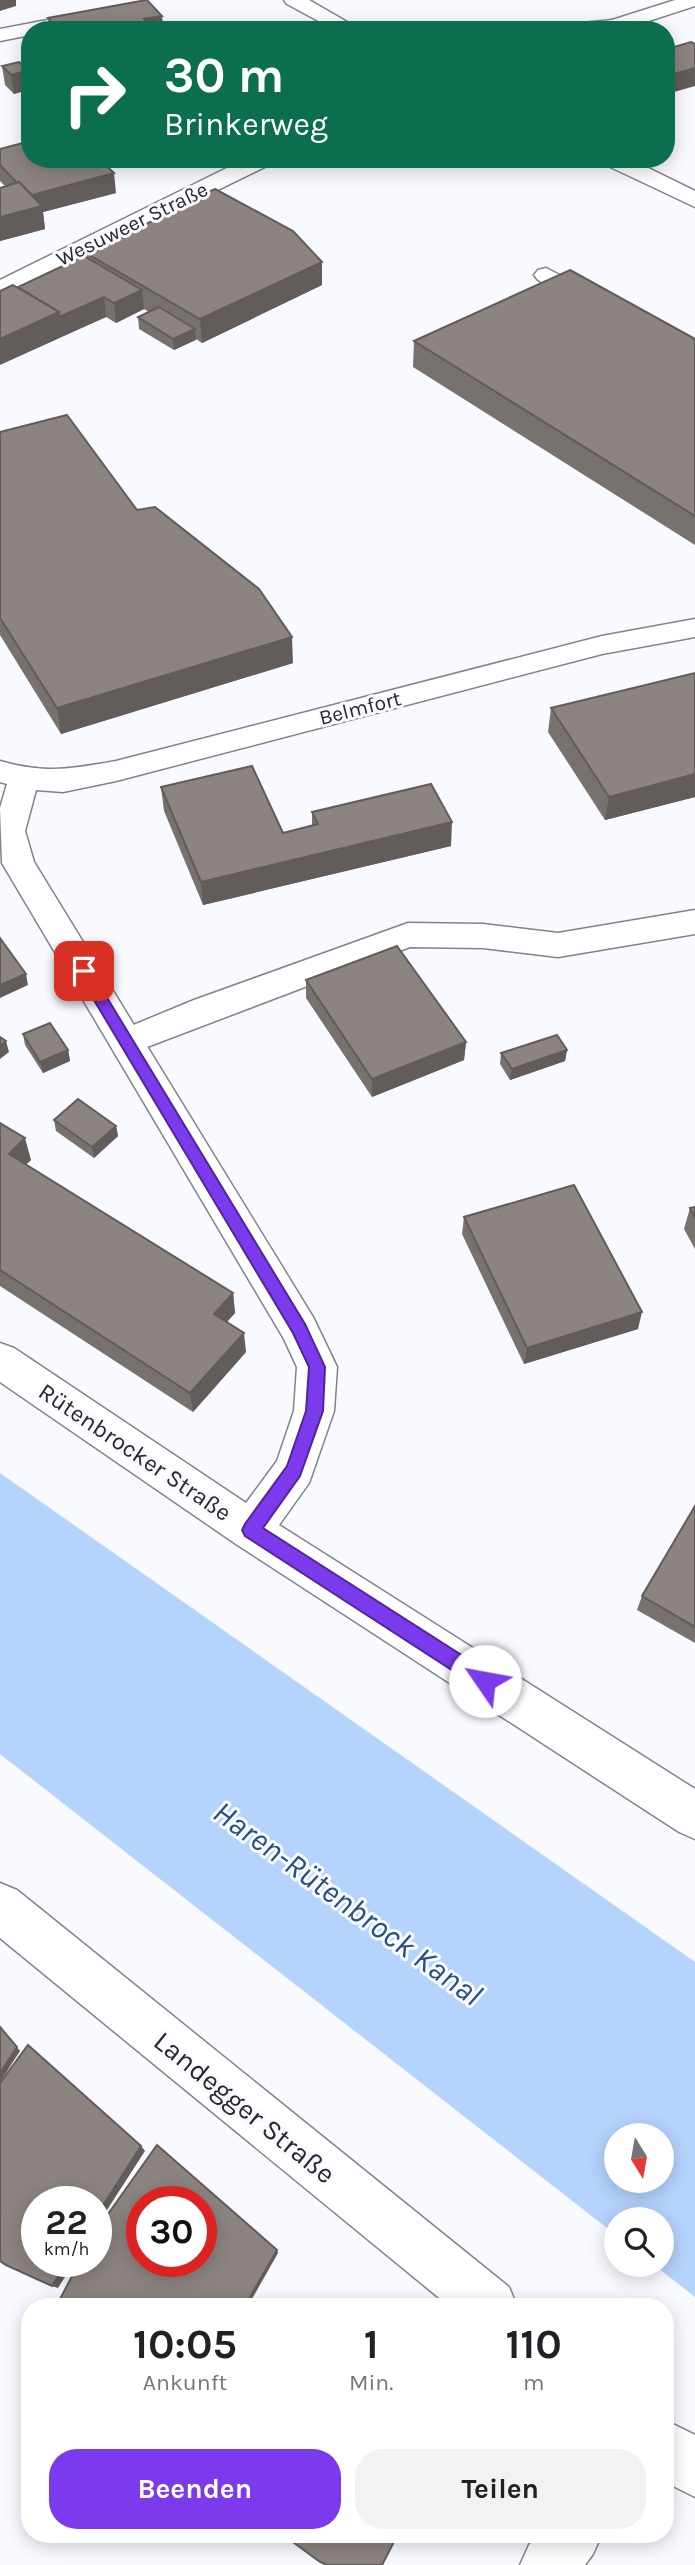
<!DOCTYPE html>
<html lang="de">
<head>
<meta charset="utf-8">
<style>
  :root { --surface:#fff; --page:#f2f2f2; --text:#202124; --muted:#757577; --accent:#7c3aed }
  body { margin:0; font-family:Karla,sans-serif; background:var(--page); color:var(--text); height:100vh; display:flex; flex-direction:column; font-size:26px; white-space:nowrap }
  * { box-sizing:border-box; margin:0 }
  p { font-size:23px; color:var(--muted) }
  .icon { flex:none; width:38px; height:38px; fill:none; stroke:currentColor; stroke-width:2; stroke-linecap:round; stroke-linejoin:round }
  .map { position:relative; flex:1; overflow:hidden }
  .sheet { position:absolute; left:21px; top:2298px; width:653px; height:245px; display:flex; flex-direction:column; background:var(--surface); border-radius:28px; box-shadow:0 4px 18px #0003 }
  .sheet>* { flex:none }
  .banner { position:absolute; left:21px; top:21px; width:654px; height:147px; border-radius:28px; box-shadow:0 4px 18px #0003; background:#0b6e4f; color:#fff; overflow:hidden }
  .needle { width:46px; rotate:169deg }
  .controls { position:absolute; left:604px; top:2123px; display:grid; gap:14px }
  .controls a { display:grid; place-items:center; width:70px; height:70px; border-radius:50%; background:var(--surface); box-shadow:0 4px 18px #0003; font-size:35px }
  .speed { position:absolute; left:21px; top:2186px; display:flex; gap:14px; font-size:35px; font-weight:700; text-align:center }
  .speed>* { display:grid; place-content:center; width:91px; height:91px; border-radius:50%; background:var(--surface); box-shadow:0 4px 18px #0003; line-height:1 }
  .speed small { font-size:18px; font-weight:400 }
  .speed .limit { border:10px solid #d22; background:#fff; color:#111 }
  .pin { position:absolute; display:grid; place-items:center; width:60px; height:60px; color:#fff; margin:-30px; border-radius:14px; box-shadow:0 4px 10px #0006 }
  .me { position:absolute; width:77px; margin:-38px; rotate:303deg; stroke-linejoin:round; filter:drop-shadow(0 0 5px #0008) }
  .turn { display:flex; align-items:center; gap:24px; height:147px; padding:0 28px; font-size:32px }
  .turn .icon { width:91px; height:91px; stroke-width:2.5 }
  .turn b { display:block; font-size:49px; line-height:60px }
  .eta { display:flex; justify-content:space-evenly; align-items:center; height:119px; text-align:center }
  .eta b { font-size:42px; font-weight:700; line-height:49px }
  .cta { display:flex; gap:14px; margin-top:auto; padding:14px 28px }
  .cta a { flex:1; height:80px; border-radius:28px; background:var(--accent); color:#fff; font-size:28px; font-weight:700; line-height:80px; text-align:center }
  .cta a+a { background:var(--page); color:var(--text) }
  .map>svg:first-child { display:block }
  .water { fill:#b4d3fd; fill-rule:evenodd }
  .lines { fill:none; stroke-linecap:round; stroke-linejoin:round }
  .service-casing { stroke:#80838a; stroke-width:3 }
  .minor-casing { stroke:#80838a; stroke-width:3 }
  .secondary-casing { stroke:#80838a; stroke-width:3 }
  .primary-casing { stroke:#80838a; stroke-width:3 }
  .service { fill:#fff; fill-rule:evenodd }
  .minor { fill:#fff; fill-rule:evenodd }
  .secondary { fill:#fff; fill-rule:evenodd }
  .primary { fill:#fff; fill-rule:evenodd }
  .wall { fill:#78726e }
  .shaded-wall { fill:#625c5a }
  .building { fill:#8c8480; stroke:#625c5a; stroke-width:2; fill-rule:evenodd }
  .route { fill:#7c3aed; stroke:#51269a; stroke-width:2 }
  .labels { text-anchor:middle; stroke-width:6; stroke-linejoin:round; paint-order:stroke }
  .far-street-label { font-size:21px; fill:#26282b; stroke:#f8faff }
  .street-label { font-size:24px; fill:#26282b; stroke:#f8faff }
  .near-street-label { font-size:28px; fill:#26282b; stroke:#f8faff }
  .near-water-label { font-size:32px; font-style:italic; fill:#284f83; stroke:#f8faff }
</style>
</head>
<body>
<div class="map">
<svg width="695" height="2565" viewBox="0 0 695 2565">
  <rect width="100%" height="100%" fill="#f8faff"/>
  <path class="water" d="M0 1473 695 1962V2297L654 2265 662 2264V2219H616V2235L0 1754ZM616 2135H662V2180H616Z"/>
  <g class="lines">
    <defs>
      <g id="service">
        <polygon points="546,268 606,299 610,304 606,309 598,311 590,309 538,280 534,275 538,270"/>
        <polygon points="695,910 695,934 558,957 483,948 410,947 126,1055 114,1051 109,1042 114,1033 194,1000 408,923 483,924 558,933"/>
      </g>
      <g id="minor">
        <polygon points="79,14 86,16 89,20 86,24 59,30 30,30 30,35 0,41 0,29"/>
        <path d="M695 619V637L602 654 116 781 63 792 36 790 25 831 34 862 313 1317 337 1367 334 1411 309 1483 279 1525 695 1789V1839L679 1832 236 1544 0 1382V1343L14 1348 246 1503 277 1461 294 1411 297 1367 284 1339 2 863 0 808 7 784 0 782V761C46 774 69 769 116 761L602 636Z"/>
        <polygon points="537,2534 602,2534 593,2554 585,2565 520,2565 529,2545"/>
      </g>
      <g id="secondary">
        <polygon points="675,0 695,0 695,6 621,30 590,30 593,26"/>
        <polygon points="245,159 274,159 271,164 0,296 0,280"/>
        <polygon points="0,1883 17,1890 509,2287 517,2306 449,2306 0,1938"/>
        <polygon points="665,2420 695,2435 695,2497 665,2482"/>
      </g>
      <g id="primary">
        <polygon points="284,0 309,0 361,30 335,30 287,4"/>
        <polygon points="613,20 620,22 623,26 620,30 562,30 572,24"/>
        <polygon points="601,159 630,159 695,191 695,207 604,164"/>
      </g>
    </defs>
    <use href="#service" class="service-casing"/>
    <use href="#minor" class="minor-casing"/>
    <use href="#secondary" class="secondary-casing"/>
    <use href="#primary" class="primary-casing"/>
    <use href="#service" class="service"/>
    <use href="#minor" class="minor"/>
    <use href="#secondary" class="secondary"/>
    <use href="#primary" class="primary"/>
  </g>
  <g class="wall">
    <polygon points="162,16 163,30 50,30 48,18"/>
    <polygon points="2,66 30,70 30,96 24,91 14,94 5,85"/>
    <polygon points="0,149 116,193 43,212 45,229 0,241 0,188 5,186 0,181"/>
    <polygon points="186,201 322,262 322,285 202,343 196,339 174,350 139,329 138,317 149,312 144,309 116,323 106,317 62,336 18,287 84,256 84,252 186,206"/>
    <polygon points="695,339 695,545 413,367 414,341"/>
    <polygon points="0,432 137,510 293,663 61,734 0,635"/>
    <polygon points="695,673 695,797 605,820 548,732 551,708"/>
    <polygon points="161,787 283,833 312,826 312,812 451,846 203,905 164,811"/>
    <polygon points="306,980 466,1042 464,1060 372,1097 306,998"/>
    <polygon points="23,1034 68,1050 70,1061 43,1073 25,1045"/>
    <polygon points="567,1050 565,1061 510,1080 500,1064 501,1053"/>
    <polygon points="54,1120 116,1126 118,1136 94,1158 56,1131"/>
    <polygon points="0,1123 31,1160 26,1164 233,1293 235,1313 227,1322 246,1352 193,1412 0,1286"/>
    <polygon points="695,1207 695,1249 684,1229 690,1208"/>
    <polygon points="464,1217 638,1329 524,1364 462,1234"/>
    <polygon points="695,1506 695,1643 637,1610 642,1596"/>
  </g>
  <g class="shaded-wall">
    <polygon points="0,0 16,0 16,6 0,11"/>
    <polygon points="162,16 163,30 145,30 144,19"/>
    <polygon points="695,68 695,86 667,94 667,76"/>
    <polygon points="22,72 24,91 14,94 11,75"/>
    <polygon points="114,173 116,193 43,212 45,229 0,241 0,217 29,196"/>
    <polygon points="322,262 322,285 202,343 200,319"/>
    <polygon points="142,290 144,309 116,323 114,303"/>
    <polygon points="104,297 106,317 0,365 0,339 59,312"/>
    <polygon points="195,329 196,340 174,350 173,339"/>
    <polygon points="292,637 293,663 61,734 57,708"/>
    <polygon points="695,774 695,797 605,820 609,797"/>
    <polygon points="452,822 451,846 203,905 201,882"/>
    <polygon points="26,974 28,985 0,998 0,985"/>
    <polygon points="6,1041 9,1052 0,1059 0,1046"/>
    <polygon points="466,1042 464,1060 372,1097 372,1079"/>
    <polygon points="68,1050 70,1061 43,1073 40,1062"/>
    <polygon points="567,1050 565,1061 510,1080 512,1069"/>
    <polygon points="116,1126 118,1136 94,1158 92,1147"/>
    <polygon points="25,1138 31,1160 15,1175 9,1154"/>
    <polygon points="233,1293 235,1313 216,1334 214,1314"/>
    <polygon points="642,1312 638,1329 524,1364 527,1348"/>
    <polygon points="244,1333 246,1352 193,1412 190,1393"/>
    <polygon points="0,2026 20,2051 0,2082"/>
    <polygon points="141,2146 145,2151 96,2227 96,2216"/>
    <polygon points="277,2250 278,2253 248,2306 245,2306"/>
    <polygon points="68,2261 75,2261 58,2288 52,2286"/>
  </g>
  <g class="building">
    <polygon points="146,0 147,0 162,16 144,19 152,29 58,30 48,18"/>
    <polygon points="691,42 695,44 695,68 667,76 667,49"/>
    <polygon points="19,62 28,71 30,70 30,80 22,72 11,75 2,66"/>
    <polygon points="30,141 30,159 99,159 114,173 32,195 19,182 17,183 0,165 0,149"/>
    <polygon points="19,182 42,206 0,217 0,188"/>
    <polygon points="215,189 293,231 322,262 200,319 84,252 190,204 186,201"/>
    <polygon points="84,256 142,290 114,303 104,297 59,317 59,312 18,287"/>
    <polygon points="570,270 695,339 695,516 414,341"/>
    <polygon points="13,285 59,312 0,339 0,291"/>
    <polygon points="159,307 195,329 173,339 138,317"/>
    <polygon points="67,415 137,510 155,507 259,589 292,637 57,708 0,618 0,432"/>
    <polygon points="695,673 695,774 609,797 551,708"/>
    <polygon points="252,766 283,833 318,824 312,812 431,784 452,822 201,882 161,787"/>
    <polygon points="0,938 26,974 0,985"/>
    <polygon points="397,946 466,1042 372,1079 306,980"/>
    <polygon points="50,1023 68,1050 40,1062 23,1034"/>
    <polygon points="557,1035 567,1050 512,1069 501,1053"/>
    <polygon points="0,1037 6,1041 0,1046"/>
    <polygon points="78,1099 116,1126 92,1147 54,1120"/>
    <polygon points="0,1123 25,1138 9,1154 233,1293 214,1314 244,1333 190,1393 0,1270"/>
    <polygon points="574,1185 642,1312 527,1348 464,1217"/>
    <polygon points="695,1207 695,1218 690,1208"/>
    <polygon points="695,1506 695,1627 642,1596"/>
    <polygon points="0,2027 17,2047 0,2073"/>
    <polygon points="28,2045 141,2146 96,2216 96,2202 37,2202 37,2261 68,2261 52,2286 6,2265 0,2261 0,2083"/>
    <path d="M157 2145 277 2250 245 2306H63L59 2301 80 2261H96V2231ZM142 2202H201V2261H142Z"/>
    <polygon points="282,2534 398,2534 382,2565 327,2565 320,2562"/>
  </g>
  <polygon class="route" points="84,966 89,968 305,1324 325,1367 323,1411 300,1476 263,1528 491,1674 494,1681 491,1687 485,1689 478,1687 245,1536 242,1530 245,1524 287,1466 306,1411 309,1367 293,1333 79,975 79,968"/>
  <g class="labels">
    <g class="far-street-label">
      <text transform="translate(132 224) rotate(-26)" y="7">Wesuweer Straße</text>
      <text transform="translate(360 708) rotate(-14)" y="7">Belmfort</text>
    </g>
    <g class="street-label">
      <text transform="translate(135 1452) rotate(34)" y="8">Rütenbrocker Straße</text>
    </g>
    <g class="near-street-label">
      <text transform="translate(245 2107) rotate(39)" y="10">Landegger Straße</text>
    </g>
    <g class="near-water-label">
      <text transform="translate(348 1903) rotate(36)" y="11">Haren-Rütenbrock Kanal</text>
    </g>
  </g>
</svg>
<div class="controls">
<a><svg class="needle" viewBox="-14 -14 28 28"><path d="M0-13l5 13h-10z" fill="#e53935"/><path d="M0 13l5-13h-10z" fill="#757577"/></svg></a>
<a><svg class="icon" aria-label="search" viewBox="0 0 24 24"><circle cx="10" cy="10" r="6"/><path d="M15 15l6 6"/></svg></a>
</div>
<div class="speed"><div>22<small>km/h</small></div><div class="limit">30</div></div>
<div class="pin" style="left:84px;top:971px;background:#d93025"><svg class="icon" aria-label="arrive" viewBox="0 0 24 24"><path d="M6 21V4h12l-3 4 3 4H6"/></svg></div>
<svg class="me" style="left:485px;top:1681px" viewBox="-20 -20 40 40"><circle r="19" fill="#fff"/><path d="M0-13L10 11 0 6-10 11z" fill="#7c3aed"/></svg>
<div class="banner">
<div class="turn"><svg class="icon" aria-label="right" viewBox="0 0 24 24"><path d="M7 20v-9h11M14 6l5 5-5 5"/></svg><div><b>30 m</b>Brinkerweg</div></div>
</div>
<section class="sheet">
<div class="eta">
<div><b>10:05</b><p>Ankunft</p></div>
<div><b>1</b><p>Min.</p></div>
<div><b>110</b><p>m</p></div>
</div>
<div class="cta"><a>Beenden</a><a>Teilen</a></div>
</section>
</div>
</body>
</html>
